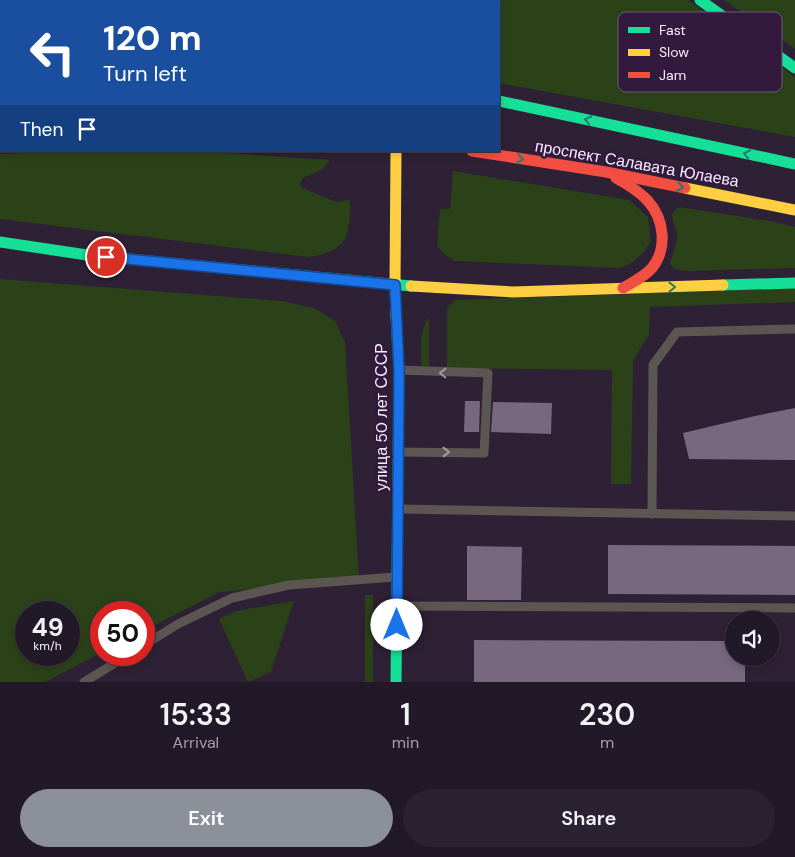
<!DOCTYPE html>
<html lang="en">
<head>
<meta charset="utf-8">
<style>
  :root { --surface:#221928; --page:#2a2230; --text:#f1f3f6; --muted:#a2a0a8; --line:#3f3845; --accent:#8c9099 }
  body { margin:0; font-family:"DM Sans",sans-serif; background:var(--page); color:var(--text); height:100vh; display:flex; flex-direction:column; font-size:19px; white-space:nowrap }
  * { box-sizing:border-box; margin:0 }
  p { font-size:16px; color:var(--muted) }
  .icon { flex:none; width:28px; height:28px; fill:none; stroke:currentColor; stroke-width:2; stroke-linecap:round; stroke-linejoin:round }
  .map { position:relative; height:682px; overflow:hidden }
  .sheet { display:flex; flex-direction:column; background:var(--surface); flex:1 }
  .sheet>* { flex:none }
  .banner { position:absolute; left:0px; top:0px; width:500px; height:152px; box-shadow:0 2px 8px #0003,0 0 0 1px var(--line); background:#1a4fa0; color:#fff; overflow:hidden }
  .fabs { position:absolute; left:725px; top:611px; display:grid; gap:10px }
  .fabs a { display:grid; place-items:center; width:55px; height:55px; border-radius:50%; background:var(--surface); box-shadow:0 2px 8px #0003,0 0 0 1px var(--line); font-size:25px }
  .speed { position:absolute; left:15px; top:601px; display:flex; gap:10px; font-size:25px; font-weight:700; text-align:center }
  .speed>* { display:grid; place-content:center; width:65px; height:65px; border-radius:50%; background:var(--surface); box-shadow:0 2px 8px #0003,0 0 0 1px var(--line); line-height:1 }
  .speed small { font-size:12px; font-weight:400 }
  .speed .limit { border:8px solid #d22; background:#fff; color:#111 }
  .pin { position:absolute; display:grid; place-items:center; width:42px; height:42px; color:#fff; margin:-21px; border:2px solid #fff; border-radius:50%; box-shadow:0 1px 5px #0007 }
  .me { position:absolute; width:55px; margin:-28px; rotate:0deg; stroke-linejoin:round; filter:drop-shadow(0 0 4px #0008) }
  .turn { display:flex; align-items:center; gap:18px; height:105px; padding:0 20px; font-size:22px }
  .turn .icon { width:65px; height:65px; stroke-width:2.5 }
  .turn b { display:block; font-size:35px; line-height:42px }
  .then { display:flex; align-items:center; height:48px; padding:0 20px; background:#0003; gap:10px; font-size:19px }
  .eta { display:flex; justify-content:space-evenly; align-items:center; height:85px; text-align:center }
  .eta b { font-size:30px; font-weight:600; line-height:35px }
  .action { display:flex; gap:10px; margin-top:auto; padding:10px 20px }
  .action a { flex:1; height:58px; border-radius:30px; background:var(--accent); color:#fff; font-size:20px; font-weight:600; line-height:58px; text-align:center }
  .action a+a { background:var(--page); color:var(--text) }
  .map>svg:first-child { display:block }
  .green { fill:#2b4219; fill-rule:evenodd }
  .building { fill:#77687f }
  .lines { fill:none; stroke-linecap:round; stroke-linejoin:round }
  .lane { stroke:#5c5653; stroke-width:9 }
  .fast { stroke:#16e098; stroke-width:11 }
  .slow { stroke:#ffcf43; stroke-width:11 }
  .jam { stroke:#f24e42; stroke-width:11 }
  .oneway { stroke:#247c6a }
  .oneway2 { stroke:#a29a9f }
  .route-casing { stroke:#114b97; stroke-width:12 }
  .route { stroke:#1a73e8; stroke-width:9 }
  .labels { text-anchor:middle; stroke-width:5; stroke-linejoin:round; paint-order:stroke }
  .street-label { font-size:16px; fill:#f7eefc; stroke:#32193d }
  .key { fill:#32193d; stroke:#6d5976; stroke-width:1 }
  .key-label { font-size:14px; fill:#f7eefc }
</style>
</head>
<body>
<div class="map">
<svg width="795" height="682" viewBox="0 0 795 682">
  <rect width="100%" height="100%" fill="#2e2135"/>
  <g class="green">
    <polygon points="22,0 312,0 22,1"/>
    <polygon points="477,0 688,0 795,77 795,137 499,83 499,1"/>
    <polygon points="724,0 795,0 795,49"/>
    <path d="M81 151H196L330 160 322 170 303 178 300 184 302 188 337 202 350 200C350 237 348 251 308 257L0 219V154Z"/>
    <polygon points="453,171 629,200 648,217 651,241 644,252 633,262 620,268 454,261 443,253 437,245 440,209 450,209"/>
    <path d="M678 207 770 221 795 227V268L688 271 674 269 670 264C672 255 677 244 677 235 676 227 672 222 672 214Z"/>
    <path d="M0 279 283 301 316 309 335 321 345 342 359 580 219 592 144 631V612H101V653L45 682H0ZM26 612H69V655H26Z"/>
    <polygon points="795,288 795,302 650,307 649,335 633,360 631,484 611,484 612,370 447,368 447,308 455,300"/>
    <path d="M429 317V366H421C421 348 419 332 429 317Z"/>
    <rect x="365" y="595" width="8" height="87"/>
    <polygon points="294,601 271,672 248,682 219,619 236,611"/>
  </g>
  <g class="building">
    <polygon points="465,401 480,401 479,432 464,432"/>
    <polygon points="493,402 552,403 551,434 491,432"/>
    <polygon points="795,408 795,460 689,459 683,433 755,416"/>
    <polygon points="608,545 795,546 795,595 608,594"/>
    <polygon points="467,546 522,547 521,600 467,600"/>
    <polygon points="474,640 734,641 734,658 745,658 745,682 474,682"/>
  </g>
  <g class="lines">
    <g class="lane">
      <polyline points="399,370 488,373 484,453 400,452"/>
      <polyline points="400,509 795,516"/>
      <polyline points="652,514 653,365 677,332 795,329"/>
      <polyline points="397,606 795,608"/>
      <polyline points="144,645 178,624 232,598 289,585 395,577"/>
      <polyline points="84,682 128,655"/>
    </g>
    <g class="fast">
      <polyline points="12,0 12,1"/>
      <polyline points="700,0 795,68"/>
      <polyline points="0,70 1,70"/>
      <polyline points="499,101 795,164"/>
      <polyline points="0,129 1,129"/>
      <polyline points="0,242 87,255 411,286"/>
      <polyline points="723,285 795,283"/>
      <polyline points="396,682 399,370 396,316"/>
    </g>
    <g class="slow">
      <polyline points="397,0 397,1"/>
      <polyline points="396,151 395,285 396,316"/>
      <polyline points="685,188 795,210"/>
      <polyline points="411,286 513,292 723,285"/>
    </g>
    <g class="jam">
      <polyline points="472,151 606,172 685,188"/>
      <path d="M616 178C627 184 639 191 648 201 664 219 668 248 652 268 644 277 633 282 623 288"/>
    </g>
  </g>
  <defs><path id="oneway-chevron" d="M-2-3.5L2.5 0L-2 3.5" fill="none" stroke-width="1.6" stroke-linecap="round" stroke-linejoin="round" transform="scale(1.25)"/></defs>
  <g class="oneway">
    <use href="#oneway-chevron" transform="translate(588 120) rotate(-168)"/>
    <use href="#oneway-chevron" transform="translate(747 154) rotate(-168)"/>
    <use href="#oneway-chevron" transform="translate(520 159) rotate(9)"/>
    <use href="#oneway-chevron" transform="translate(680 187) rotate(11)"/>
    <use href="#oneway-chevron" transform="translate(672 287) rotate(-1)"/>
  </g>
  <g class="oneway2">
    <use href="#oneway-chevron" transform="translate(443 373) rotate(-179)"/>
    <use href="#oneway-chevron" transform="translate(446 452)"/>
  </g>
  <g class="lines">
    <defs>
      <polyline id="route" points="106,257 395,285 399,370 397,625"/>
    </defs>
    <use href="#route" class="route-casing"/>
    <use href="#route" class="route"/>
  </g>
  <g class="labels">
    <g class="street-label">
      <text transform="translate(637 163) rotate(10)" y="6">проспект Салавата Юлаева</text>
      <text transform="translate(381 417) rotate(-90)" y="6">улица 50 лет СССР</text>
    </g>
  </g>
  <rect x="618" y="12" width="164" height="80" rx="8" class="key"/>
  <rect x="628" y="27" width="22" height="6" fill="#16e098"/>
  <rect x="628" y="49" width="22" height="7" fill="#ffcf43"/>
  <rect x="628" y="72" width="22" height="6" fill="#f24e42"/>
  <g class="key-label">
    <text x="659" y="35">Fast</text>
    <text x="659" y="57">Slow</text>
    <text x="659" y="80">Jam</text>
  </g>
</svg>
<div class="fabs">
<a><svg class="icon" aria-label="sound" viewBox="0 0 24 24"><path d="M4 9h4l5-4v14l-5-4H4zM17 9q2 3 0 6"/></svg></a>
</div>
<div class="speed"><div>49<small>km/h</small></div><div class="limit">50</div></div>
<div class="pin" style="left:106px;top:257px;background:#d93025"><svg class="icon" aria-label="arrive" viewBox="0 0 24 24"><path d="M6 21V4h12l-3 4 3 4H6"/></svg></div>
<svg class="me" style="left:397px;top:625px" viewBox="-20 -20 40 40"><circle r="19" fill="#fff"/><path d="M0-13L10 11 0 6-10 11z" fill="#1a73e8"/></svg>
<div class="banner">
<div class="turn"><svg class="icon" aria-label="left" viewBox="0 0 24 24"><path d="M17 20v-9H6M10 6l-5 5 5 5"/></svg><div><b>120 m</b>Turn left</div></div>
<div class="then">Then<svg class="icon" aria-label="arrive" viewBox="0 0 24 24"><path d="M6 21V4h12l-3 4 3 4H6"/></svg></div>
</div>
</div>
<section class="sheet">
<div class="eta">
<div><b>15:33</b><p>Arrival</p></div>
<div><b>1</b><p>min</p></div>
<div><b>230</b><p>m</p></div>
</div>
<div class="action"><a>Exit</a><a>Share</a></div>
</section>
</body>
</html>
